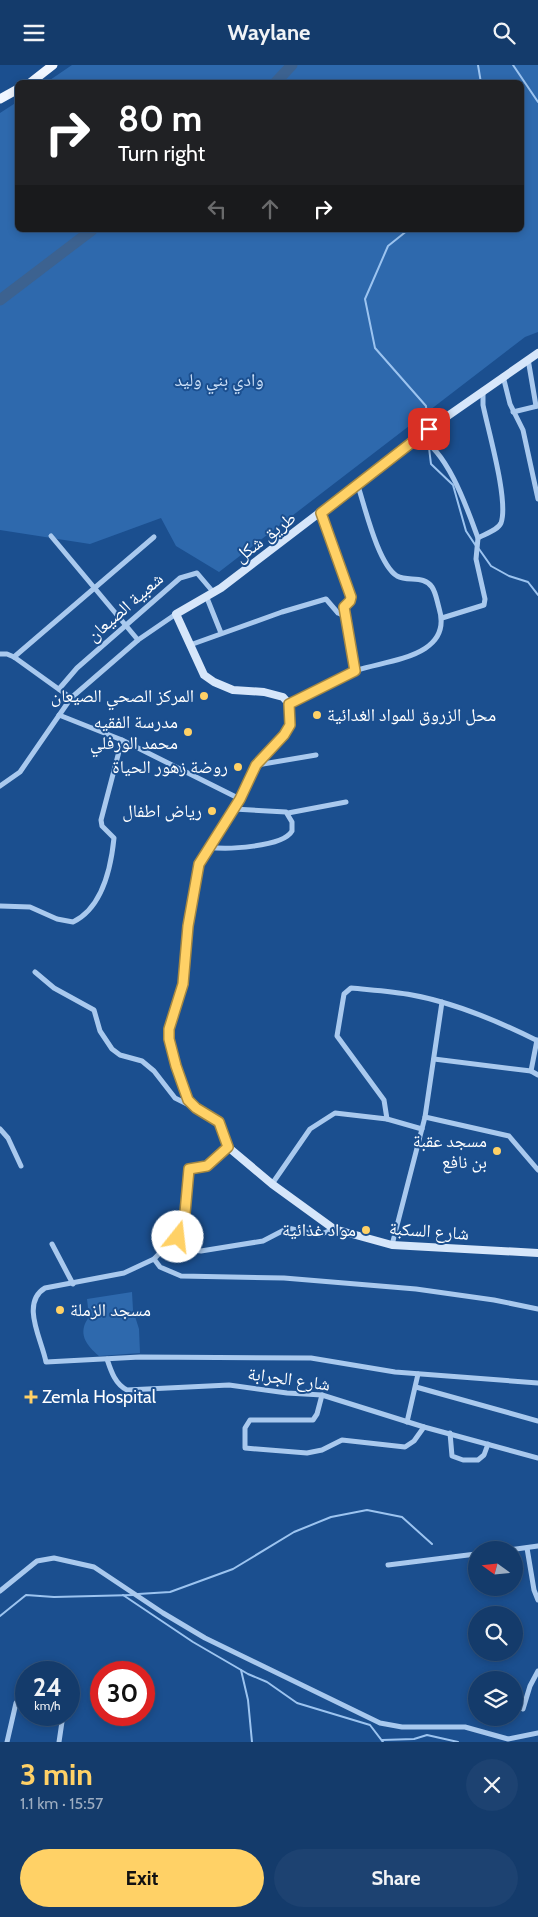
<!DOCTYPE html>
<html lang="en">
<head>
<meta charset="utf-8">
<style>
  :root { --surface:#143b6b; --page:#1d4271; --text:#f1f3f6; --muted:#9dadc1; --line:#33557e; --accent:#ffd166 }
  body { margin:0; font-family:Cabin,"Noto Naskh Arabic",sans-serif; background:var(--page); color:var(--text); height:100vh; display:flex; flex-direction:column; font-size:19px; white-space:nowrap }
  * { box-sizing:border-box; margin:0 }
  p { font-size:16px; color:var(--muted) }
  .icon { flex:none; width:28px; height:28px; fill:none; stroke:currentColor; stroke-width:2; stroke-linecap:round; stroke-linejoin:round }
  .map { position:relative; height:1677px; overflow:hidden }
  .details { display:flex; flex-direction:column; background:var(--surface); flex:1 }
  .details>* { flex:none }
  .guide { position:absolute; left:15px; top:15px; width:509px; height:152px; border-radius:8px; box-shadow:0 2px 8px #0003,0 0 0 1px var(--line); background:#202124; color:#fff; overflow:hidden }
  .needle { width:32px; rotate:285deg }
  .buttons { position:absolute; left:468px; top:1476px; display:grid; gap:10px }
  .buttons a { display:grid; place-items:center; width:55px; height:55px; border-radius:50%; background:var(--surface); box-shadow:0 2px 8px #0003,0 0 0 1px var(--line); font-size:25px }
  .speed { position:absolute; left:15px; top:1596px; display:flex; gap:10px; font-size:25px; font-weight:700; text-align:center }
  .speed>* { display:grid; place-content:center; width:65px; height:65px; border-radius:50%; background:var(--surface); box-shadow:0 2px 8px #0003,0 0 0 1px var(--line); line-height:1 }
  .speed small { font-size:12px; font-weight:400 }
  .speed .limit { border:8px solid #d22; background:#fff; color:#111 }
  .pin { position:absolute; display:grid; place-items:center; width:42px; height:42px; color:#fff; margin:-21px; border-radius:10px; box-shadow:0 2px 8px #0006 }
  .me { position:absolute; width:55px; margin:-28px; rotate:16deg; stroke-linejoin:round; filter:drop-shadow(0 0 4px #0008) }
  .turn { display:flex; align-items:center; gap:18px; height:105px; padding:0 20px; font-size:22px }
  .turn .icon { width:65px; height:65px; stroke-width:2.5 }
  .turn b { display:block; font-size:35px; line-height:42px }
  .lanes { display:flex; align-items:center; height:48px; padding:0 20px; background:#0003; justify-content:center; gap:25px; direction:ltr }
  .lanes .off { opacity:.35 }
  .round { display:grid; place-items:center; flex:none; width:52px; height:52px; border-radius:26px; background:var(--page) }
  .head { display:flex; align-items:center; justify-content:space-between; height:85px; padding:0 20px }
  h1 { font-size:30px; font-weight:700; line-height:38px; color:var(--accent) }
  .button { display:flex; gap:10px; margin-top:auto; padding:10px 20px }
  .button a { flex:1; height:58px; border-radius:30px; background:var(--accent); color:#111; font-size:20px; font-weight:700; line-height:58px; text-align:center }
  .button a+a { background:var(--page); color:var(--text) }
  header { display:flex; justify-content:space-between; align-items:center; height:65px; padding:0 20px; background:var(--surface); font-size:22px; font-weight:700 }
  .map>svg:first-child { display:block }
  .green { fill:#2e69ad }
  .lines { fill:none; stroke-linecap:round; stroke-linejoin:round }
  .stream { stroke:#9cc4f0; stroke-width:2 }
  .river { stroke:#3c6290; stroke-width:11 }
  .minor { stroke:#a9c9ee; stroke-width:5 }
  .secondary { stroke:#d6e6fa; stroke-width:8 }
  .primary { stroke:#f0f6ff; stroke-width:9 }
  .route-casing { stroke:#a68842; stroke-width:12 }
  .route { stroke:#ffd166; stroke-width:9 }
  .poi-dot { fill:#ffd166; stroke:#1b4f8f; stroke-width:2 }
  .labels { text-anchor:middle; stroke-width:4; stroke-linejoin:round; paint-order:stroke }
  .park-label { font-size:18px; fill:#cfe3fa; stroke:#1b4f8f }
  .street-label { font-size:18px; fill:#fff; stroke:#1b4f8f }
  .poi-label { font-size:18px; fill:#fff; stroke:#1b4f8f; text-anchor:end }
</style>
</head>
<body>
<header><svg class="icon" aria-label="menu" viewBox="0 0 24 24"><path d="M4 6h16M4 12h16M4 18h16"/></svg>Waylane<svg class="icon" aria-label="search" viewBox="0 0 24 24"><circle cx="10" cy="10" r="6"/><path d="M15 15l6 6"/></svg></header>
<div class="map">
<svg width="538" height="1677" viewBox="0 0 538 1677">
  <rect width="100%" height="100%" fill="#1b4f8f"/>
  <g class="green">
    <polygon points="72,0 538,0 538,267 525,272 219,507 176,481 161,453 90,479 0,465 0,48 17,37 18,165 521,165 521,18 47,17"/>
    <path d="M132 1227 133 1245 139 1264 140 1288 99 1291C86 1280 77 1268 89 1252L87 1234Z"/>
  </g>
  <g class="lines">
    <g class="stream">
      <polyline points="478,0 481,18"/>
      <polyline points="513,0 538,37"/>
      <polyline points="408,165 388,181 365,234 375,283 426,341 428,363"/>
      <polyline points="428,368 429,378"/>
      <polyline points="429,383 431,399 453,420 466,466 476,481"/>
      <polyline points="479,484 491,501 509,511 528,517 538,530"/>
      <polyline points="138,1529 170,1527 233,1504 294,1467 331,1452 367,1445 402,1452 432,1479"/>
      <polyline points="123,1530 193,1577 248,1609 267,1617 297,1638 370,1660 383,1677"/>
      <polyline points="0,1551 26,1530 54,1532 134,1530"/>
      <polyline points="241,1605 248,1635 252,1677"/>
      <polyline points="382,1675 414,1674 427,1670 458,1677"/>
    </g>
    <g class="river">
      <polyline points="275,18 292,0"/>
      <polyline points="0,235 92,165"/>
    </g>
    <g class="minor">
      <polyline points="528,294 536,341"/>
      <polyline points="503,311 510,339 523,365 538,434"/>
      <polyline points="513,347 538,341"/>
      <path d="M419 372C448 387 467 443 478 473"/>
      <polyline points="321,448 351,532 350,536 345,542 355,606"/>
      <polyline points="51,471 138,575"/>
      <polyline points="207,533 221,568"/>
      <path d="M442 553 484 540 485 534 476 494 478 473C485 469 498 465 501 458 509 436 488 365 483 340V325"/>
      <polyline points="190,580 282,547 326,534 338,548 347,552"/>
      <polyline points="0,589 7,589 14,592 71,633"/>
      <polyline points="14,592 154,472"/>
      <polyline points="59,624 77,603 180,513 197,508 214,528"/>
      <path d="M289 639C311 629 334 614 358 605 388 595 454 592 439 543 437 536 436 528 432 522 424 510 408 517 397 511 378 499 365 442 358 421"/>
      <polyline points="122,675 240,734"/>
      <polyline points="257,700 316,690"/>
      <polyline points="0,721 20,707 71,633 138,575 176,549"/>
      <polyline points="288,748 346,737"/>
      <path d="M208 782C226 785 283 782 292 766V757L286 747 234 744"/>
      <path d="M0 841 30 842 57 854 73 857C102 843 111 803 114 773L102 761 101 755 122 675 59 650"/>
      <polyline points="35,907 54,923 94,945 100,966 112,984 120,990 142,996 154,1006 175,1033 193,1042"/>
      <polyline points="434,994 531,1006 538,1010"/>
      <polyline points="531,1006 537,975"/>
      <polyline points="425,1052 509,1071 538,1105"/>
      <path d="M387 1054 384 1035 337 971 344 929 351 923C371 925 392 926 412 930 456 938 498 956 538 976"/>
      <polyline points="0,1064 8,1073 21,1101"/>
      <path d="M228 1082 207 1101 189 1104 181 1166 154 1194 124 1208 45 1223C20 1238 42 1275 46 1297L140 1292 311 1293 395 1307 538 1318"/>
      <polyline points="272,1119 310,1064 335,1048 387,1054 422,1064"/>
      <polyline points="171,1177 185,1184 201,1186 263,1176 288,1163 319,1170 334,1164"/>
      <polyline points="52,1179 73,1219"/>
      <polyline points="392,1180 425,1052 442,937"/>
      <polyline points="154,1194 160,1202 181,1211 284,1213 416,1224 494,1235 538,1244"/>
      <path d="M107 1294C111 1306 115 1319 127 1325L229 1320 287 1328 322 1330 424 1362 538 1393"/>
      <polyline points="416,1322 538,1356"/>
      <polyline points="322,1330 317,1349 313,1355 250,1355 245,1363 245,1383 307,1388 322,1385 342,1375 405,1382 414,1376 424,1362"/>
      <polyline points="407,1357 418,1309"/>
      <polyline points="450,1368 452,1391 463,1395 478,1395 484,1390 488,1379"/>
      <polyline points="527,1483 534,1525 538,1535"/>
      <polyline points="509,1485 538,1481"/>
      <polyline points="388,1500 476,1489"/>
      <polyline points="0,1526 37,1496 54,1493 94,1502 163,1548 205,1573 380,1658 402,1662 465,1662 508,1674 538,1668"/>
      <polyline points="523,1644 530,1621 538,1606"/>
      <polyline points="7,1677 16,1638 19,1634 26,1631"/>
      <polyline points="59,1677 63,1650"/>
    </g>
    <polyline class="secondary" points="538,288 429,364 221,523 176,549 204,610 214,617 233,625 264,627 283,632 289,639 291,648 290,660 284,670 256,701 240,734 199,799 188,861 183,919 169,964 169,974 176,1001 189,1035 196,1043 219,1057 228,1082 272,1119 334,1164 392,1180 538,1188"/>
    <g class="primary">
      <polyline points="30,18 53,0"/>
      <polyline points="0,34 18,24"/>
    </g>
  </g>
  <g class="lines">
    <defs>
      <polyline id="route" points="178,1172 184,1159 189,1104 207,1101 228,1082 219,1057 196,1043 188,1035 176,1001 169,974 169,964 183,919 188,861 199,799 240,734 256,700 284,670 290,660 289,639 355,606 344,542 350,536 351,532 321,448 429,364"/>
    </defs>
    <use href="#route" class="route-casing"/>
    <use href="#route" class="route"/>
  </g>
  <g class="poi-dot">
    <circle cx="204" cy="631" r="5"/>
    <circle cx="317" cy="650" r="5"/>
    <circle cx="188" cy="667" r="5"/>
    <circle cx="238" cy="702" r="5"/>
    <circle cx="212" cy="746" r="5"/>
    <circle cx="497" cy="1086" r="5"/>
    <circle cx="366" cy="1165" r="5"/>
    <circle cx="60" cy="1245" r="5"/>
    <path d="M28.5 1324.5h5v5h5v5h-5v5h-5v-5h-5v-5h5z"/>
  </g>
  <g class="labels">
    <g class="park-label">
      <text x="219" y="321">وادي بني وليد</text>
    </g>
    <g class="street-label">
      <text transform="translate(265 472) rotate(-37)" y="6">طريق شكل</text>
      <text transform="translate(125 542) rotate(-41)" y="6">شعبية الصيعان</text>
      <text transform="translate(429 1166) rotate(4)" y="6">شارع السكبة</text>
      <text transform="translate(289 1314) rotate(8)" y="6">شارع الجرابة</text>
    </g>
    <g class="poi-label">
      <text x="194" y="637">المركز الصحي الصيعان</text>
      <text x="327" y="656" text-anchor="start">محل الزروق للمواد الغدائية</text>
      <text x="178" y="663">مدرسة الفقيه<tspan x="178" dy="21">محمد الورفلي</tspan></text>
      <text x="228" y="708">روضة زهور الحياة</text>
      <text x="202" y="752">رياض اطفال</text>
      <text x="487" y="1082">مسجد عقبة<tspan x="487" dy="21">بن نافع</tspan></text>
      <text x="356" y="1171">مواد غذائية</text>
      <text x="70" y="1251" text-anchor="start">مسجد الزملة</text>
      <text x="42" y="1338" text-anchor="start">Zemla Hospital</text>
    </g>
  </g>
</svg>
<div class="buttons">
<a><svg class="needle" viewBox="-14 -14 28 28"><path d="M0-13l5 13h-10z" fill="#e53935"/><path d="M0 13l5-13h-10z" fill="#9dadc1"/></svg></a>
<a><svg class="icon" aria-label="search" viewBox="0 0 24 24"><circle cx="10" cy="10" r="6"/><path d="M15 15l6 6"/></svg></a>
<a><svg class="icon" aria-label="layers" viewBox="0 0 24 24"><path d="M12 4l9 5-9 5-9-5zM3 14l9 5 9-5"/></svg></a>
</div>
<div class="speed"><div>24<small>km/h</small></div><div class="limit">30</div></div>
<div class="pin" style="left:429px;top:364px;background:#d93025"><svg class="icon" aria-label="arrive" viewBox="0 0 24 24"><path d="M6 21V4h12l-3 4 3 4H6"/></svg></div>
<svg class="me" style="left:178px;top:1172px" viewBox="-20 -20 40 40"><circle r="19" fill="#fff"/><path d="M0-13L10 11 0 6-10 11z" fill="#ffd166"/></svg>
<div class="guide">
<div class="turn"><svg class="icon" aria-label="right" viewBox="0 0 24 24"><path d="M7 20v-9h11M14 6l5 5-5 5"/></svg><div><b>80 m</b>Turn right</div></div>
<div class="lanes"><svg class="icon off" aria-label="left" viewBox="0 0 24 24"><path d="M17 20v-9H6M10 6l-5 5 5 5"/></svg><svg class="icon off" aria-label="ahead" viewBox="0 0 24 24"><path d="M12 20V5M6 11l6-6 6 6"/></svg><svg class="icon" aria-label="right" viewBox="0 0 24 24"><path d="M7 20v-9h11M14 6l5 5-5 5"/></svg></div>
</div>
</div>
<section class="details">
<div class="head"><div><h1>3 min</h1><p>1.1 km · 15:57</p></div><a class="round"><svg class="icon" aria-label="close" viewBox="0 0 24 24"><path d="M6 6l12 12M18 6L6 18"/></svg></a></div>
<div class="button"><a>Exit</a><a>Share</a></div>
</section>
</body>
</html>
